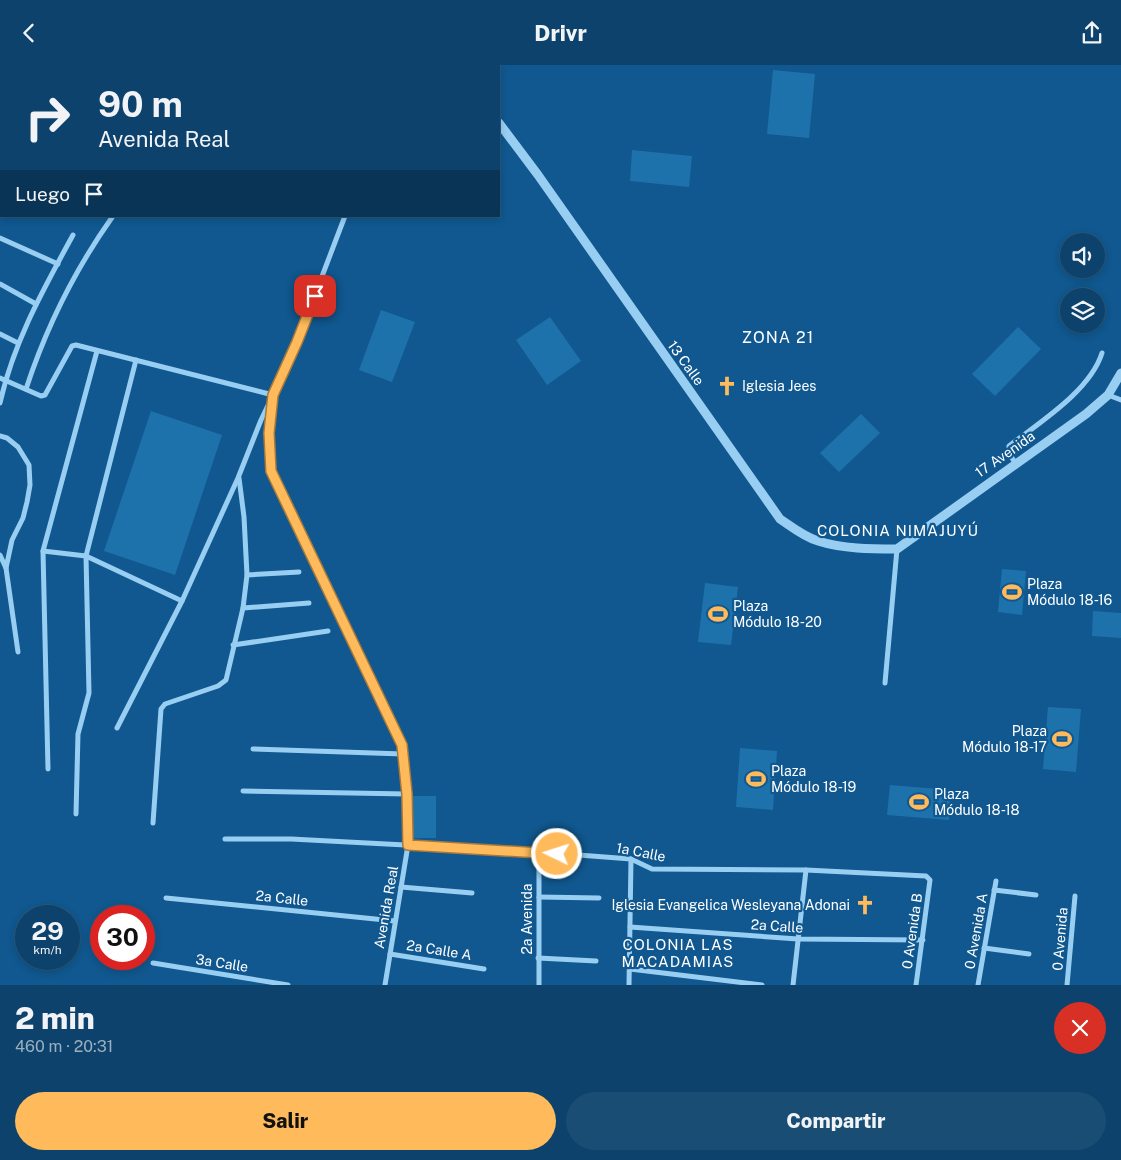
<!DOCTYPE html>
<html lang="es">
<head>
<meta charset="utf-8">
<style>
  :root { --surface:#0c426b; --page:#1a4d73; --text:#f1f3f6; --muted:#9ab0c1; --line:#2c5b7e; --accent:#ffba5b }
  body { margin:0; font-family:"Public Sans",sans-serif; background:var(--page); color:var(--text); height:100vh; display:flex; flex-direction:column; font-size:19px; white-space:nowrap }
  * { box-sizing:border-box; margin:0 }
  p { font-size:16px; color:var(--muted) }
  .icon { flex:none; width:28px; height:28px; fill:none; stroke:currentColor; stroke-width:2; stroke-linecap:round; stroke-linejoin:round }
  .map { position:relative; height:920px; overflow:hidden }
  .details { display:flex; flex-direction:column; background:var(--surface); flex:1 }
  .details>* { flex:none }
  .banner { position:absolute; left:0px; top:0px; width:500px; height:152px; box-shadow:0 2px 8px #0003,0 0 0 1px var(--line); background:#0c426b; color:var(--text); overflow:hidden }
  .controls { position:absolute; left:1060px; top:168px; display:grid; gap:10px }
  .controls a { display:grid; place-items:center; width:45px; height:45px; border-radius:50%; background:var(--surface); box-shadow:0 2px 8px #0003,0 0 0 1px var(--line); font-size:25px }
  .speed { position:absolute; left:15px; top:840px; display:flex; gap:10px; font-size:25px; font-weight:700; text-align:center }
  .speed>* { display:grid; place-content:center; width:65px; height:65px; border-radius:50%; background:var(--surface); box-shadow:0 2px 8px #0003,0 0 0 1px var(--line); line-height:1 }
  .speed small { font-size:12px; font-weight:400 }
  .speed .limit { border:8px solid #d22; background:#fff; color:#111 }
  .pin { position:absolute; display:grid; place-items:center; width:42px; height:42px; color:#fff; margin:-21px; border-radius:10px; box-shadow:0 2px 8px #0006 }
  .me { position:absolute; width:55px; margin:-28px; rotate:274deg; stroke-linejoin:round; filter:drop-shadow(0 0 4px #0008) }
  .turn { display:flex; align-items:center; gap:18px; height:105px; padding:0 15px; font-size:22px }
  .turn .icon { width:65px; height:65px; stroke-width:2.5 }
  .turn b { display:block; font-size:35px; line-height:42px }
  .then { display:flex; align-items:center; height:48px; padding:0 15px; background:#0003; gap:10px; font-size:19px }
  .round { display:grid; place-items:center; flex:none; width:52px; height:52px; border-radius:26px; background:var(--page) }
  .head { display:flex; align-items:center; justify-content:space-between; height:85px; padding:0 15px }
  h1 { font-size:30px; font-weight:800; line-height:38px }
  .button { display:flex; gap:10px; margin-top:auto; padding:10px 15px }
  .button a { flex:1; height:58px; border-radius:30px; background:var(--accent); color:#111; font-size:20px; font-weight:800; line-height:58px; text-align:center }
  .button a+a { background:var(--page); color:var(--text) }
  header { display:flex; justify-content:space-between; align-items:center; height:65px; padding:0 15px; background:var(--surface); font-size:22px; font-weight:800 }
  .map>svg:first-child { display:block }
  .green { fill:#1e72ac }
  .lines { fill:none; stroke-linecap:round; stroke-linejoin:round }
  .pedestrian { stroke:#99cef3; stroke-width:4.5 }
  .minor { stroke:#99cef3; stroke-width:5 }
  .tertiary { stroke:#99cef3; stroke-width:9 }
  .route-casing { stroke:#a6793b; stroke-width:12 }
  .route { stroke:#ffba5b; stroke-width:9 }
  .labels { text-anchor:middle; stroke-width:4.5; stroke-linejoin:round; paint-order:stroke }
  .street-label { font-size:14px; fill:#fff; stroke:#10588f }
  .poi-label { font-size:14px; fill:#fff; stroke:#10588f; text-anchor:start }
  .neighbourhood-label { font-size:15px; letter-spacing:1px; fill:#fff; stroke:#10588f }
  .quarter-label { font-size:16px; letter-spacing:1px; fill:#fff; stroke:#10588f }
</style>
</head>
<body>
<header><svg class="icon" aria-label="back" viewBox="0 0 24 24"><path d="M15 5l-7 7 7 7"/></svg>Drivr<svg class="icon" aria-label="share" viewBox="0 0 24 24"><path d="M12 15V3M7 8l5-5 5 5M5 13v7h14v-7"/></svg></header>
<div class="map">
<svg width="1121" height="920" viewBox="0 0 1121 920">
  <rect width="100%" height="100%" fill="#10588f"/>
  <g class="green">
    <polygon points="773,5 815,9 809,73 767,69"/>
    <polygon points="632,85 692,91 689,122 630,116"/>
    <polygon points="381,245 415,257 392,317 359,305"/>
    <polygon points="550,252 581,296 547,320 516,275"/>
    <polygon points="1018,262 1041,284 995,331 972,309"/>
    <polygon points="151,346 222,370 175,510 104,486"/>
    <polygon points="861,349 880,368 839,407 820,388"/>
    <polygon points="1002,504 1026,506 1022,550 998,547"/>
    <polygon points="705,518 738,522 731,580 698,577"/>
    <polygon points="1093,546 1121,548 1121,573 1092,571"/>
    <polygon points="1048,642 1081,644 1076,707 1043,704"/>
    <polygon points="740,683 777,686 773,745 736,742"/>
    <polygon points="890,720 951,725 949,755 887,750"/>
    <rect x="412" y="731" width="24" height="42"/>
  </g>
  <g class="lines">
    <polyline class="pedestrian" points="122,0 127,1"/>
    <g class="minor">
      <polyline points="16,0 19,1"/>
      <polyline points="380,0 382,1"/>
      <polyline points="177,1 178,0"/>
      <polyline points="232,1 232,0"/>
      <polyline points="275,1 276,0"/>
      <polyline points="322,1 322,0"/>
      <polyline points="0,44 1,44"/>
      <polyline points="0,92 1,93"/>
      <polyline points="345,151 297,277 273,330 269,368 271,406 402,680 407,729 408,780 385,920"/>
      <polyline points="0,173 58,199"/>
      <polyline points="0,219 36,239"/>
      <polyline points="0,269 18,278"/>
      <polyline points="0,313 41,331 45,330 72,281 76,280 273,330 261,355 238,413 182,536 117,663"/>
      <path d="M26 324C46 263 76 203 113 151"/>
      <polyline points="1108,330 1121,335"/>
      <path d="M0 338C14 276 43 225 73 170"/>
      <polyline points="0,371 7,373 18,382 29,400 30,420 27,437 23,453 12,475 6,503 18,587"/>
      <path d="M1016 398C1011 393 1008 388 1009 381 1040 357 1090 326 1102 288"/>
      <polyline points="43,486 86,491 182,536"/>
      <polyline points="0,490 6,503"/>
      <polyline points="247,510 299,507"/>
      <polyline points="243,543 309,538"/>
      <polyline points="233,580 328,566"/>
      <polyline points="885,618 897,484"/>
      <polyline points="253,684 403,689"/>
      <polyline points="48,704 43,486 97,286"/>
      <polyline points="243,726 407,729"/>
      <polyline points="76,749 78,669 89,628 86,491 136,295"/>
      <polyline points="153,758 161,644 165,639 218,621 226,615 243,543 247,510 244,452 239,413"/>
      <polyline points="225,774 291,774 539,787 631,794 652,804 806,805 926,811 930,815 916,920"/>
      <polyline points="539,787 539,920"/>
      <polyline points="401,822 472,828"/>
      <polyline points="994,825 1036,830"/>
      <polyline points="539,832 599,833"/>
      <polyline points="166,833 395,856"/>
      <polyline points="630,862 798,874 923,875"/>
      <polyline points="984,883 1029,889"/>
      <polyline points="390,889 484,904"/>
      <polyline points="538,893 596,896"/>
      <polyline points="153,898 288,920"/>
      <polyline points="630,904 762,920"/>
      <polyline points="629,920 631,794"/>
      <polyline points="793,920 806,805"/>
      <polyline points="978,920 996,816"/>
      <polyline points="1067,920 1075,831"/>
    </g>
    <g class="tertiary">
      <polyline points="443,0 447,1"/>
      <polyline points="405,1 410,0"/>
      <path d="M499 58 538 110 780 454C792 462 804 472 818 476 843 484 871 484 897 484L1086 349 1108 330 1121 308"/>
    </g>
  </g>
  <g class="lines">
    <defs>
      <polyline id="route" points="315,231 297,277 273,330 269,368 271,406 402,680 407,729 408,780 557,789"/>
    </defs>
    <use href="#route" class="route-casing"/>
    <use href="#route" class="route"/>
  </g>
  <defs>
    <symbol id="church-bare" viewBox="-9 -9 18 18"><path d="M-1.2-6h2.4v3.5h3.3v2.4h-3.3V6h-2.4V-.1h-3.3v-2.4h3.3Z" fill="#ffba5b" stroke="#10588f" stroke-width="2.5" paint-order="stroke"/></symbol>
    <symbol id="stadium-bare" viewBox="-9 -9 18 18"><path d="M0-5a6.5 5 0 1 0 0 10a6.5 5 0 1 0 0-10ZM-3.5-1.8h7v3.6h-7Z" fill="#ffba5b" stroke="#10588f" stroke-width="2.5" paint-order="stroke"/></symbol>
  </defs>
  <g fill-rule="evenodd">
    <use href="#church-bare" x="713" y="307" width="28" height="28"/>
    <use href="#stadium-bare" x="998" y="513" width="28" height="28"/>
    <use href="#stadium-bare" x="704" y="535" width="28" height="28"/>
    <use href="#stadium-bare" x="1048" y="660" width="28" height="28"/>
    <use href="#stadium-bare" x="742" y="700" width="28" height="28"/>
    <use href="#stadium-bare" x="905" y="723" width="28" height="28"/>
    <use href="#church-bare" x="851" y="826" width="28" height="28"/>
  </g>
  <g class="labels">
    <g class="street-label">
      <text transform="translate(686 298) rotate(54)" y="5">13 Calle</text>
      <text transform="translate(1005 389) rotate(-35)" y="5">17 Avenida</text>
      <text transform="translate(641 787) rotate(11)" y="5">1a Calle</text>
      <text transform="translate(282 833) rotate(6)" y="5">2a Calle</text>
      <text transform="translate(386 842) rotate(-80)" y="5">Avenida Real</text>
      <text transform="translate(527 854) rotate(-90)" y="5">2a Avenida</text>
      <text transform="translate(777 861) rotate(4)" y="5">2a Calle</text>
      <text transform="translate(912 866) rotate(-82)" y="5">0 Avenida B</text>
      <text transform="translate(976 866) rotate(-80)" y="5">0 Avenida A</text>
      <text transform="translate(1060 874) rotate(-85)" y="5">0 Avenida</text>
      <text transform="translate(439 885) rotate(9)" y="5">2a Calle A</text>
      <text transform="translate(222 898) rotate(9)" y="5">3a Calle</text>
    </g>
    <g class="poi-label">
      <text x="742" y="326">Iglesia Jees</text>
      <text x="1027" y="524">Plaza<tspan x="1027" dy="16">Módulo 18-16</tspan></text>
      <text x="733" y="546">Plaza<tspan x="733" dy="16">Módulo 18-20</tspan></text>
      <text x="1047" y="671" text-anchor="end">Plaza<tspan x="1047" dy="16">Módulo 18-17</tspan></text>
      <text x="771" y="711">Plaza<tspan x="771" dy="16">Módulo 18-19</tspan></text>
      <text x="934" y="734">Plaza<tspan x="934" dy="16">Módulo 18-18</tspan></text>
      <text x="850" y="845" text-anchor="end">Iglesia Evangelica Wesleyana Adonai</text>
    </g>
    <g class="neighbourhood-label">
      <text x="898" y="471">COLONIA NIMAJUYÚ</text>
      <text x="678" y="885">COLONIA LAS<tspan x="678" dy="17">MACADAMIAS</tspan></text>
    </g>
    <g class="quarter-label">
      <text x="778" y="278">ZONA 21</text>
    </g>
  </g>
</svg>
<div class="controls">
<a><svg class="icon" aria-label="sound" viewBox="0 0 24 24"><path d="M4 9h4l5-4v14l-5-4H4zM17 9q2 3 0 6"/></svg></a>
<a><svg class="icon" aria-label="layers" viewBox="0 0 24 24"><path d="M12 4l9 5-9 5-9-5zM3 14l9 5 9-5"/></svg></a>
</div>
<div class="speed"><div>29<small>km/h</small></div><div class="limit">30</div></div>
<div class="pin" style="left:315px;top:231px;background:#d93025"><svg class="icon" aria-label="arrive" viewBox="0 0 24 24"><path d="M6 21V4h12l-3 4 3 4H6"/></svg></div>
<svg class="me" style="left:557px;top:789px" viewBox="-20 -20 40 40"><circle r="17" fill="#ffba5b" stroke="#fff" stroke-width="3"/><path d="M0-11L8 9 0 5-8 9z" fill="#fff"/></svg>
<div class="banner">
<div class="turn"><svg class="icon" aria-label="right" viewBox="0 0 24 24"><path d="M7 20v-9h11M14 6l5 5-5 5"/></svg><div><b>90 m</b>Avenida Real</div></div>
<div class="then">Luego<svg class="icon" aria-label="arrive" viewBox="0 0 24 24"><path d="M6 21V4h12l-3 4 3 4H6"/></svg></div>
</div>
</div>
<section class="details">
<div class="head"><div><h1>2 min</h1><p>460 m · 20:31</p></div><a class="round" style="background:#d93025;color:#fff"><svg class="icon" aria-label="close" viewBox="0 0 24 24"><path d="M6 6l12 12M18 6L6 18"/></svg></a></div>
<div class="button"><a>Salir</a><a>Compartir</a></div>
</section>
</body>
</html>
